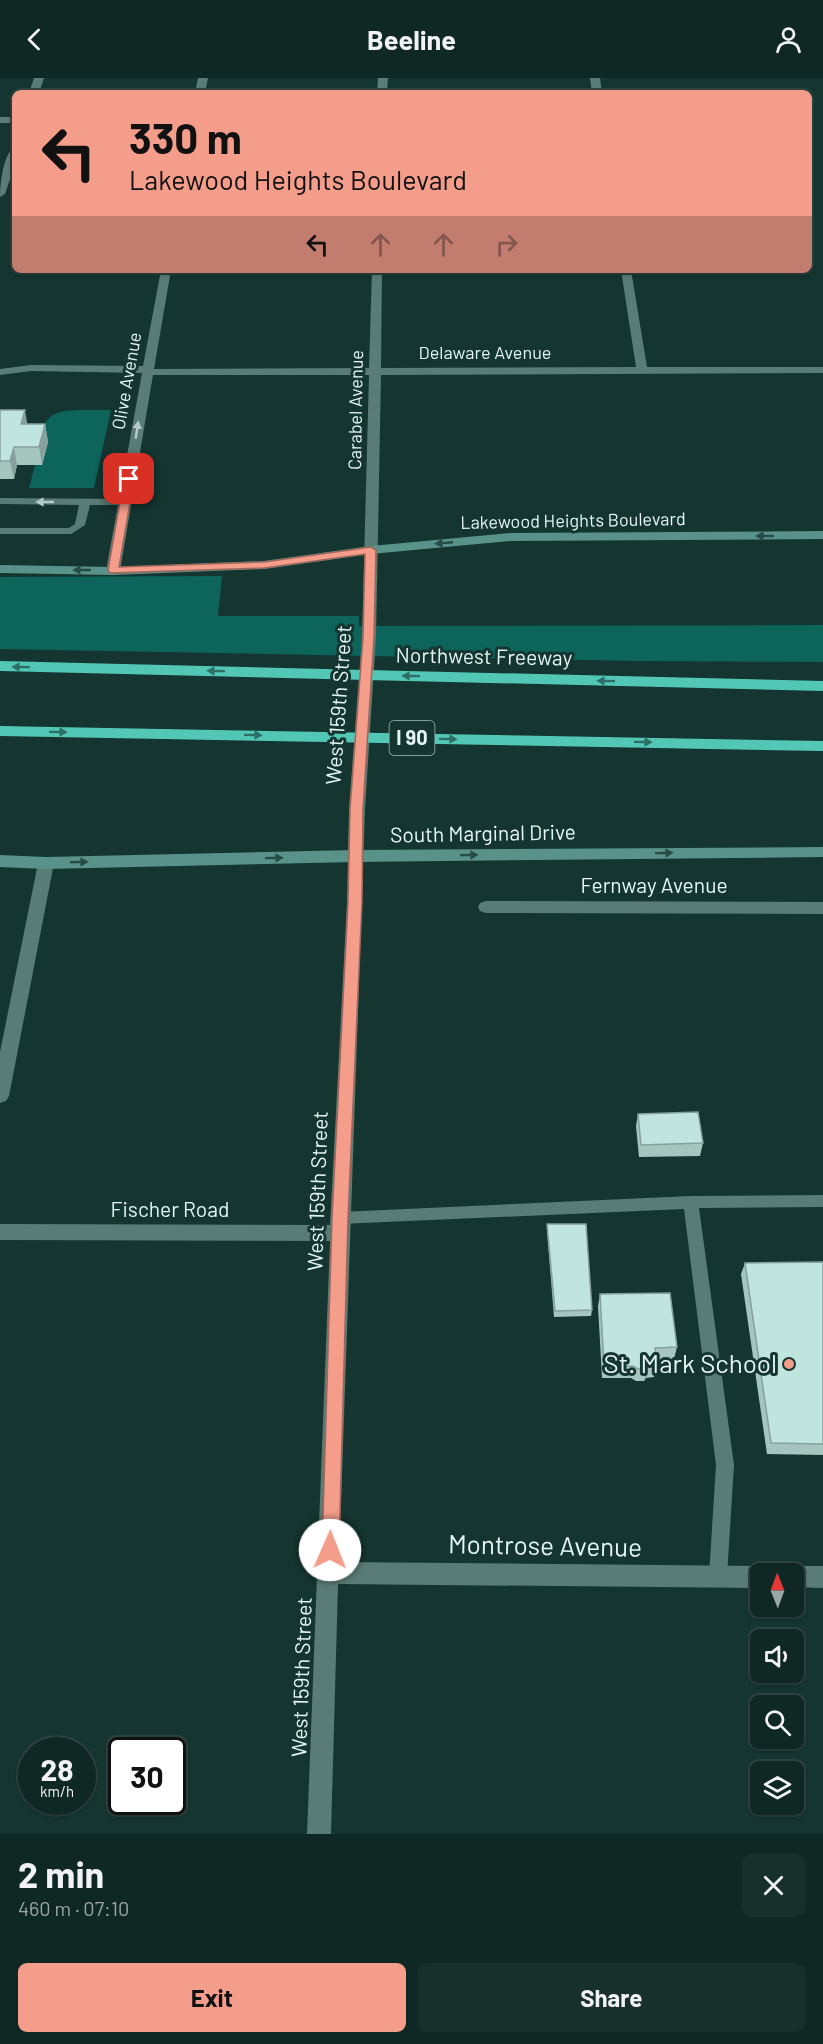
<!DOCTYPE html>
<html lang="en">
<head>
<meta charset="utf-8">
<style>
  :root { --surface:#0f2824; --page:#18302c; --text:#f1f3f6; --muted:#9ba6a6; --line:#2f4441; --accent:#f49d8b }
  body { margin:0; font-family:Barlow,sans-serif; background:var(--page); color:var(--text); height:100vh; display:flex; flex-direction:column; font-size:22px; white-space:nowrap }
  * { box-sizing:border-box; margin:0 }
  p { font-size:20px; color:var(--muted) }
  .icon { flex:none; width:33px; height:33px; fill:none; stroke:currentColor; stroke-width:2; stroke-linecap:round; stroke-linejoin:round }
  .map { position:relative; height:1756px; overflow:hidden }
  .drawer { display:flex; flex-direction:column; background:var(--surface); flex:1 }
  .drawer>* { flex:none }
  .top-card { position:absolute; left:12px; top:12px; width:800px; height:183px; border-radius:9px; box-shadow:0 2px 4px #0004,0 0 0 2px var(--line); background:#f49d8b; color:#111; overflow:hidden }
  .needle { width:39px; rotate:359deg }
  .fabs { position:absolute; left:750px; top:1485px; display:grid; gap:12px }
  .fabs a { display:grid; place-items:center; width:54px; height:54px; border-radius:9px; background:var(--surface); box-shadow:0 2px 4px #0004,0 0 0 2px var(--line); font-size:30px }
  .speed { position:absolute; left:18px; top:1659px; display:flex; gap:12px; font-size:30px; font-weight:700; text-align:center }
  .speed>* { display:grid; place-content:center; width:78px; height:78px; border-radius:50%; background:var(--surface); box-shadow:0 2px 4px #0004,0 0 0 2px var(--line); line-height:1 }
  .speed small { font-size:15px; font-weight:400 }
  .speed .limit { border:3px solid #111; border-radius:9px; background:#fff; color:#111 }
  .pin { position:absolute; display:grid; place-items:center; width:51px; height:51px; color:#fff; margin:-26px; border-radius:12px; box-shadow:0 3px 9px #0006 }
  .me { position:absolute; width:66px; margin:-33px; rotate:1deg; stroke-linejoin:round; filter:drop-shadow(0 0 4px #0008) }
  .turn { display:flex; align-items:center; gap:21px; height:126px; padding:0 18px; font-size:27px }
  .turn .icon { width:78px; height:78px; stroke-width:2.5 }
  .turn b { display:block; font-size:42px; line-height:51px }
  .lanes { display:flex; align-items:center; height:57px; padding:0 18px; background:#0003; justify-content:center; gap:30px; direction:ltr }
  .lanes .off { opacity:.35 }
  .round { display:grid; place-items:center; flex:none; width:63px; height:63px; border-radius:9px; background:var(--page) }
  .overview { display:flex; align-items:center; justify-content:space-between; height:102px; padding:0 18px }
  h1 { font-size:36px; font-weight:700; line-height:45px }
  .action { display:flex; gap:12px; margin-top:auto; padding:12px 18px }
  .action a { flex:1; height:69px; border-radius:9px; background:var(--accent); color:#111; font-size:24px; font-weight:700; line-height:69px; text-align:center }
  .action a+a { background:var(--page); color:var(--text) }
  header { display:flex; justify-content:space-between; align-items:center; height:78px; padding:0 18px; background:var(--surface); font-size:27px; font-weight:700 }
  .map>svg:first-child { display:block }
  .green { fill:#0c645a }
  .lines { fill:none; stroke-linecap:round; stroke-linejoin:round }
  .service { fill:#5a7c76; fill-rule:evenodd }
  .minor { fill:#5a7c76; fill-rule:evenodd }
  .secondary { fill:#589289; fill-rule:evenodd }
  .motorway { fill:#53c7b6; fill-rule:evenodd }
  .wall { fill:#a5c5bf }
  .shaded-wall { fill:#86a09b }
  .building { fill:#c0e5de; stroke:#86a09b; stroke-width:1.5 }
  .oneway { fill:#b4ccc8 }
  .oneway2 { fill:#254c46 }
  .oneway3 { fill:#2d6f66 }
  .route { fill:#f49d8b; stroke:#9f665a; stroke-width:1.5 }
  .poi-dot { fill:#f49d8b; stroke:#143530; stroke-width:2 }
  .labels { text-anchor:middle; stroke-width:6; stroke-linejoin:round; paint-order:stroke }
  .far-street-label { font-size:18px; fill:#e5f7f4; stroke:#143530 }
  .shield { fill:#143530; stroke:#a6bdb9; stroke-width:1.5 }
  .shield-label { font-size:20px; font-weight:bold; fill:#e5f7f4 }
  .street-label { font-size:21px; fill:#e5f7f4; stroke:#143530 }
  .near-poi-label { font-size:26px; fill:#e5f7f4; stroke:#143530; text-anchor:end }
  .near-street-label { font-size:26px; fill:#e5f7f4; stroke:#143530 }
</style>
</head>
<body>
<header><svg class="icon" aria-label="back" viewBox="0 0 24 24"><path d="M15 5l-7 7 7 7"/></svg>Beeline<svg class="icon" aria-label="person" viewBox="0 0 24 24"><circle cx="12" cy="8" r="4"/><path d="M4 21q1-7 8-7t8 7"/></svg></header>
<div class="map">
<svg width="823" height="1756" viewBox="0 0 823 1756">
  <rect width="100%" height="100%" fill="#143530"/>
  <g class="green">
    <path d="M111 332 94 410H29L35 387H42C35 323 61 333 111 332Z"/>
    <polygon points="222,498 218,538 359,538 359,548 823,547 823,584 634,583 0,571 0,499"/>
  </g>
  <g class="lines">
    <g class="service">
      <polygon points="0,420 125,421 130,424 125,427 90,427 85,447 71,456 0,456 0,450 69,450 75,446 79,427 0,426"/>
      <polygon points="823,1117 823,1129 699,1130 734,1387 727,1498 724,1504 718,1507 712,1504 709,1498 716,1387 684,1131 340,1146 335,1145 332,1140 335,1135 340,1134 691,1118"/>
    </g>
    <g class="minor">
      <polygon points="34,0 44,0 39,15 29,15"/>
      <polygon points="198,0 208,0 205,15 195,15"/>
      <polygon points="378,0 388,0 387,15 377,15"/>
      <polygon points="590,0 600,0 602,15 592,15"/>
      <rect x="0" y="39" width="15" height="6"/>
      <path d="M15 69V86L5 116 0 119C0 106 3 75 15 69Z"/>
      <polygon points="161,192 171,192 154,291 369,290 372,192 382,192 381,290 636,289 621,192 631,192 647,289 823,289 823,295 381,297 376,559 365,731 339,1484 760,1488 768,1491 769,1496 760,1496 760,1510 338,1506 331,1756 307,1756 330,1163 0,1162 0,1146 330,1147 347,824 349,731 362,559 369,297 153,297 120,493 118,496 108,496 106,493 142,295 31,293 0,297 0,291 31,287 143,288"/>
      <polygon points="46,779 52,781 54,785 9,1018 6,1023 0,1025 0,974 38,785 40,781"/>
      <polygon points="486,823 823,824 823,836 486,835 480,833 478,829 480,825"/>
      <polygon points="794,1488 823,1488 823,1510 794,1509 794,1496 785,1496 786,1491"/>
    </g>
    <g class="secondary">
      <polygon points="823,453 823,461 511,463 371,476 264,491 113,497 0,495 0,487 113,489 264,483 371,468 511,455"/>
      <polygon points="823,769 823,779 355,784 46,791 0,789 0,777 46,779 355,772"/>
    </g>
    <g class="motorway">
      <polygon points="0,583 823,603 823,613 0,593"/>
      <polygon points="0,648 823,663 823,673 0,658"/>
    </g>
  </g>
  <g class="wall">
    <polygon points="0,332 27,346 45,346 48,364 42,387 17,387 14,401 0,401"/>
    <polygon points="638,1036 703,1065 700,1078 639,1079 636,1048"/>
    <polygon points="547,1146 592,1232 591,1238 554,1239 547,1153"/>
    <polygon points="823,1184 823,1377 767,1376 741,1196 745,1185"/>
    <polygon points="600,1216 677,1269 674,1281 656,1282 657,1287 654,1299 646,1300 644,1303 636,1303 631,1300 602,1300 598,1228"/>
  </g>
  <g class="shaded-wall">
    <polygon points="25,332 28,350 21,346"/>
    <polygon points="45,346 48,364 42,387 39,369"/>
    <polygon points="14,369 17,387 14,401 10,383"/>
    <polygon points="649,1288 646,1300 644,1303 647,1291"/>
  </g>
  <g class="building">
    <polygon points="0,332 25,332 21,346 45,346 39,369 14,369 10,383 0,383"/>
    <polygon points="698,1034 703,1065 641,1067 638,1036"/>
    <polygon points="547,1146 586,1146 592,1232 555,1233"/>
    <polygon points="823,1184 823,1366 771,1365 745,1185"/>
    <polygon points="670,1215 677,1269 655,1270 657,1287 649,1288 647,1291 638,1291 633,1288 604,1288 600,1216"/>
  </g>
  <defs><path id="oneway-solid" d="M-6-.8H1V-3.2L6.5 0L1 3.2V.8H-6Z" transform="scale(1.5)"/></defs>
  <g class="oneway">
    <use href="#oneway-solid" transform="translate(137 352) rotate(-81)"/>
    <use href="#oneway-solid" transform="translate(45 424) rotate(-180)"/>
  </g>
  <g class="oneway2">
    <use href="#oneway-solid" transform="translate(765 458) rotate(180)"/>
    <use href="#oneway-solid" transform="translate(444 465) rotate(175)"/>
    <use href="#oneway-solid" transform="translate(82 492) rotate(-180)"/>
    <use href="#oneway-solid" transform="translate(664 775) rotate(-1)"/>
    <use href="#oneway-solid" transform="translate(469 777) rotate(-1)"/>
    <use href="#oneway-solid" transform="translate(274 780) rotate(-1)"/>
    <use href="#oneway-solid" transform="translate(79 784) rotate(-1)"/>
  </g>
  <g class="oneway3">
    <use href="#oneway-solid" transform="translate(21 589) rotate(-179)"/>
    <use href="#oneway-solid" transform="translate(216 593) rotate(-179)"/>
    <use href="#oneway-solid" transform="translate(411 598) rotate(-179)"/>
    <use href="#oneway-solid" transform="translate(606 603) rotate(-179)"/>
    <use href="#oneway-solid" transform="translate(58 654) rotate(1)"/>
    <use href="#oneway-solid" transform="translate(253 657) rotate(1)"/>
    <use href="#oneway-solid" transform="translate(448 661) rotate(1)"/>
    <use href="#oneway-solid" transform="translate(643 664) rotate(1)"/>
  </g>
  <polygon class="route" points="129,398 134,401 119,489 264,484 371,469 376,472 374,559 363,731 362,824 348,1140 339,1472 337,1478 330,1480 324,1478 322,1472 332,1140 348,824 350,731 363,559 365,476 264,490 110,495 108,492 124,401"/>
  <circle class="poi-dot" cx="789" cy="1286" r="6"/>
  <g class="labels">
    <g class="far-street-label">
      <text x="485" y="281">Delaware Avenue</text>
      <text transform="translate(127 303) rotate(-80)" y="6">Olive Avenue</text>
      <text transform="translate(356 332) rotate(-89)" y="6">Carabel Avenue</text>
      <text transform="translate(573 443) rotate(-1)" y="6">Lakewood Heights Boulevard</text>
    </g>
    <rect class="shield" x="389.5" y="643" width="45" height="34" rx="4.5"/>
    <g class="shield-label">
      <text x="412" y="667">I 90</text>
    </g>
    <g class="street-label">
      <text transform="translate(484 579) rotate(1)" y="7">Northwest Freeway</text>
      <text transform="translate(339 627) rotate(-86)" y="7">West 159th Street</text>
      <text transform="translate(483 756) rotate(-1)" y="7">South Marginal Drive</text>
      <text x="654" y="815">Fernway Avenue</text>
      <text transform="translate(318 1113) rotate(-88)" y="7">West 159th Street</text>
      <text x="170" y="1139">Fischer Road</text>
      <text transform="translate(302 1599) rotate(-88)" y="7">West 159th Street</text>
    </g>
    <g class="near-poi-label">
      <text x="777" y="1295">St. Mark School</text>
    </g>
    <g class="near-street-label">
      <text transform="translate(545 1468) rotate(1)" y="9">Montrose Avenue</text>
    </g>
  </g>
</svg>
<div class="fabs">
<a><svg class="needle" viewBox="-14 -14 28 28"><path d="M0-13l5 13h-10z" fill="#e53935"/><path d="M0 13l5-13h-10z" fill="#9ba6a6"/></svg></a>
<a><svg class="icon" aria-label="sound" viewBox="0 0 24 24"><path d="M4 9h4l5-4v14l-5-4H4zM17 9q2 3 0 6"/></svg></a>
<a><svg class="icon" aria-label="search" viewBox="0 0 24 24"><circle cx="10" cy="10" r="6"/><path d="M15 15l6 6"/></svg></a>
<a><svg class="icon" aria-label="layers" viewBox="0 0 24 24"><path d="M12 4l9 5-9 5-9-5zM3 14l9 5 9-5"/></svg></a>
</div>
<div class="speed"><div>28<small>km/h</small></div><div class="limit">30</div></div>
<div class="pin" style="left:129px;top:401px;background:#d93025"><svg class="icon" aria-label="arrive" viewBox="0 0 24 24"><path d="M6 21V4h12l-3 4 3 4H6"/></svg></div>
<svg class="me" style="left:330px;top:1472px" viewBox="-20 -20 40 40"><circle r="19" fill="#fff"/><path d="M0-13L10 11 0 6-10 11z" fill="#f49d8b"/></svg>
<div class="top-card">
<div class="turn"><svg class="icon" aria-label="left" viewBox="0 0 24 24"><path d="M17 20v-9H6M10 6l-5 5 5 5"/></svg><div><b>330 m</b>Lakewood Heights Boulevard</div></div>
<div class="lanes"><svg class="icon" aria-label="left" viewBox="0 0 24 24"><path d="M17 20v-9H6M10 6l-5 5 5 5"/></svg><svg class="icon off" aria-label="ahead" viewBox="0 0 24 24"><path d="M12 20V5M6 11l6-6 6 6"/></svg><svg class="icon off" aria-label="ahead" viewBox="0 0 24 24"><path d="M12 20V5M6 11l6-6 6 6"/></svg><svg class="icon off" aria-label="right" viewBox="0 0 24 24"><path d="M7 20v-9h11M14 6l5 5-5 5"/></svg></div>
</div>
</div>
<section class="drawer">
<div class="overview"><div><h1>2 min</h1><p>460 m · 07:10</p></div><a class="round"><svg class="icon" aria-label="close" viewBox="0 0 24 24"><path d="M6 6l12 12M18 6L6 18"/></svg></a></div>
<div class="action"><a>Exit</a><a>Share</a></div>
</section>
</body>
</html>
